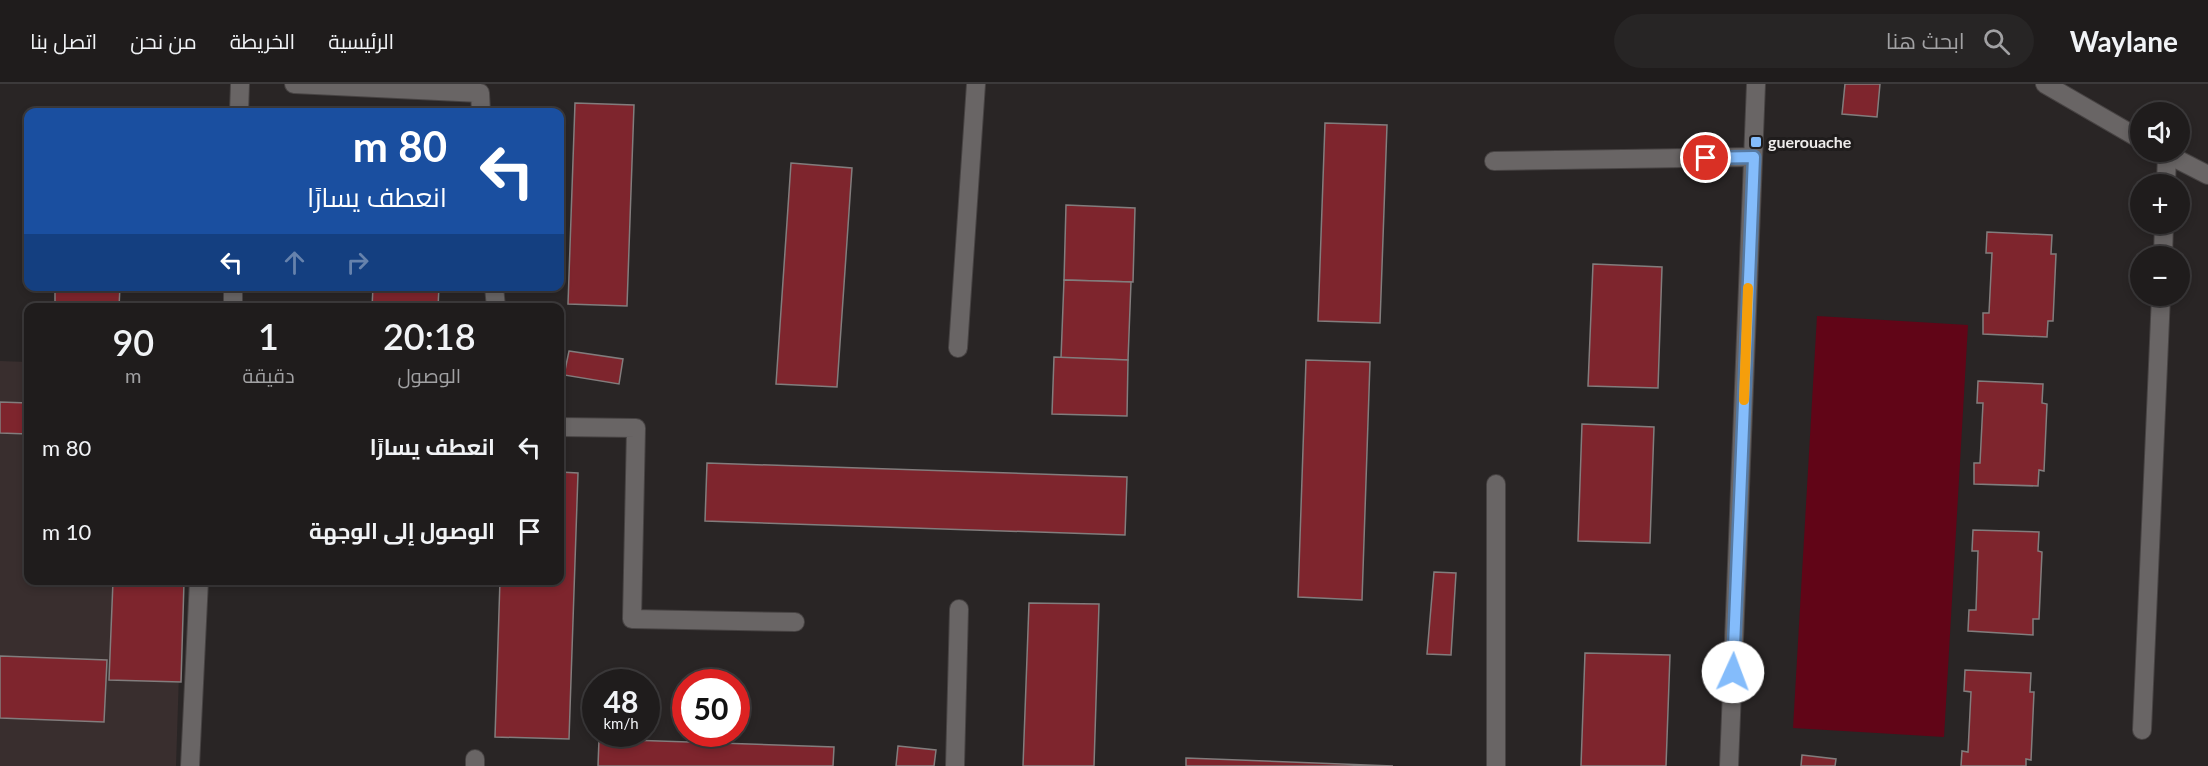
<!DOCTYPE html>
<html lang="ar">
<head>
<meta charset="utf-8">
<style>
  :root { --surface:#1f1c1c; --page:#272525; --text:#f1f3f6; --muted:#a1a1a3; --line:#3c3a3b }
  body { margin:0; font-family:Lato,Cairo,sans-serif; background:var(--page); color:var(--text); direction:rtl; height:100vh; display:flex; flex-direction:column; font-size:22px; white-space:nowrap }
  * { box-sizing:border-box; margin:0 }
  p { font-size:20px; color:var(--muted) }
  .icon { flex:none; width:33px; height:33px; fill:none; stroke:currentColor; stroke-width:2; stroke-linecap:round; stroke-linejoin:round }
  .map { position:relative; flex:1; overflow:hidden; direction:ltr }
  .panel { position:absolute; left:24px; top:219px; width:540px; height:282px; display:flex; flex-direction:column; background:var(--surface); border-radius:12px; box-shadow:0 3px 9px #0003,0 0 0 2px var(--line); direction:rtl }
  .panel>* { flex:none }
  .guide { position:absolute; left:24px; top:24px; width:540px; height:183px; border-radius:12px; box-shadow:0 3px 9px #0003,0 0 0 2px var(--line); direction:rtl; background:#1a4fa0; color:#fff; overflow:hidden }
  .buttons { position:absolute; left:2130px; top:18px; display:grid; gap:12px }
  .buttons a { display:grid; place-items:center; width:60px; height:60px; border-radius:50%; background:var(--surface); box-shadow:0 3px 9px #0003,0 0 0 2px var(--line); font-size:30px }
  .speed { position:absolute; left:582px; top:585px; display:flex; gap:12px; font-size:30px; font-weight:700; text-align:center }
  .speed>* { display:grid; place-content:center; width:78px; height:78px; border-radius:50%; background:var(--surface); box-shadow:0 3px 9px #0003,0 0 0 2px var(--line); line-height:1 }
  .speed small { font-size:15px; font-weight:400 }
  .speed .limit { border:9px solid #d22; background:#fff; color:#111 }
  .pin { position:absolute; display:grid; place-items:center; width:51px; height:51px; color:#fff; margin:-26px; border:3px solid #fff; border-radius:50%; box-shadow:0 2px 6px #0007 }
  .me { position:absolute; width:66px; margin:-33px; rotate:2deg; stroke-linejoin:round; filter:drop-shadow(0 0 4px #0008) }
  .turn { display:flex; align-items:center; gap:21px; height:126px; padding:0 18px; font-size:27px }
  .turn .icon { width:78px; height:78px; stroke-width:2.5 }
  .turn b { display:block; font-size:42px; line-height:51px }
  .lanes { display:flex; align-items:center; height:57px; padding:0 18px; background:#0003; justify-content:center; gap:30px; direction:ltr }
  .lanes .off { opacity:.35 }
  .eta { display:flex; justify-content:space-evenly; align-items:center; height:102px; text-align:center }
  .eta b { font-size:36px; font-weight:600; line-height:42px }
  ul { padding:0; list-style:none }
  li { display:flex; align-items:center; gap:18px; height:84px; padding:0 18px }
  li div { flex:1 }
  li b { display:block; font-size:22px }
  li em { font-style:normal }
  header { display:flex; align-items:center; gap:36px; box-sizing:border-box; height:84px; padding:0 30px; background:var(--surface); border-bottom:2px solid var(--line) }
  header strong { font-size:28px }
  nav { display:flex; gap:33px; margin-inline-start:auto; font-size:21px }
  .search { width:420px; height:54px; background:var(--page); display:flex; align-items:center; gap:15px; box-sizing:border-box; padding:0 21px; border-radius:33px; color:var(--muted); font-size:22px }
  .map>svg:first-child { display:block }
  .built { fill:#392e2e }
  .green { fill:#610517 }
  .building { fill:#7e252d; stroke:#827d7d; stroke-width:1.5 }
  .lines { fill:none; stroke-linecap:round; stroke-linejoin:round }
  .street-casing { stroke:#474343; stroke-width:20 }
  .secondary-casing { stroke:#474343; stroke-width:20 }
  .street { stroke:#696565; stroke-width:18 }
  .secondary { stroke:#696565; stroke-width:18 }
  .route-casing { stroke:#567aa3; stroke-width:15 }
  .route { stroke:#84bcfb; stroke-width:10 }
  .slow { stroke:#f59e0b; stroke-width:10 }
  .poi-dot { fill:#84bcfb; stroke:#1f1c1c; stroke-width:2 }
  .labels { text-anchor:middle; stroke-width:6; stroke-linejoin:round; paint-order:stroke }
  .poi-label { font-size:16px; font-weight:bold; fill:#eeeceb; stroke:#1f1c1c; text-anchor:start }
</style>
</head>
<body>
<header>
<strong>Waylane</strong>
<div class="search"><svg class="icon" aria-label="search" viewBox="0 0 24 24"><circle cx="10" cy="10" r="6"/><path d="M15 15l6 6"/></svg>ابحث هنا</div>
<nav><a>الرئيسية</a><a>الخريطة</a><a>من نحن</a><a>اتصل بنا</a></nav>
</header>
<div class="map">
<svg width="2208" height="682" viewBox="0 0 2208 682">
  <rect width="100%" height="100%" fill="#292525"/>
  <polygon class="built" points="0,277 28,278 28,496 182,497 176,682 0,682"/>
  <polygon class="green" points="1817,232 1968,241 1944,653 1793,644"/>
  <g class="building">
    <polygon points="1845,0 1880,0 1877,33 1842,30"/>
    <polygon points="575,19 634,21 627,222 568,220"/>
    <polygon points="1325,39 1387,41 1380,239 1318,237"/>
    <polygon points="791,79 852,84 837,303 776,300"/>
    <polygon points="1066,121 1135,124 1133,198 1064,196"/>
    <polygon points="1987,148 2052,151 2051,170 2056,170 2053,237 2048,237 2047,253 1983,250 1983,229 1989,229 1992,169 1986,169"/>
    <polygon points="1593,180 1662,183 1658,304 1588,302"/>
    <polygon points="1064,196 1131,198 1128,276 1061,274"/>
    <polygon points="55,202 120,202 119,224 55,224"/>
    <polygon points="373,202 439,202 438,224 372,224"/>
    <polygon points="569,267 623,275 619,300 564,291"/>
    <polygon points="1054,273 1128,276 1127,332 1052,330"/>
    <polygon points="1306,276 1370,278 1362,516 1298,513"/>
    <polygon points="1978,297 2043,300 2042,319 2047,320 2044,387 2039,386 2038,402 1974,400 1974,379 1980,379 1983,319 1977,319"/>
    <polygon points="0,318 28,319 28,350 0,349"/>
    <polygon points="1582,340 1654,343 1650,459 1578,457"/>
    <polygon points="707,379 1127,393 1125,451 705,437"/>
    <polygon points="560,388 578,389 569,655 495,653 500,496 560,496"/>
    <polygon points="1973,446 2039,448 2038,467 2042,468 2039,535 2033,535 2033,551 1968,547 1969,526 1976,526 1978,467 1972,467"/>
    <polygon points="1434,488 1456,489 1451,571 1427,570"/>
    <polygon points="113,497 184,498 181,598 109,596"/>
    <polygon points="1029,519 1099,520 1094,682 1023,682"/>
    <polygon points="1585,569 1670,571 1666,682 1581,682"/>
    <polygon points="0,572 107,576 104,638 0,634"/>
    <polygon points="1965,586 2031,589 2030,608 2034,608 2031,676 2026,675 2026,682 1961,682 1962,667 1968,668 1971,608 1964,607"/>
    <polygon points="599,655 834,663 833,682 598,682"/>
    <polygon points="898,662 936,666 934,682 896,682"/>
    <polygon points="1802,671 1836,675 1835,682 1801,682"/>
    <polygon points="1186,674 1393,682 1186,682"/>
  </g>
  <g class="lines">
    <defs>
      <g id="street">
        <polyline points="294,0 480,9 481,28"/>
        <polyline points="2045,0 2140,55"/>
        <polyline points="239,28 240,0"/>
        <polyline points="2163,68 2208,91"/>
        <polyline points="1494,77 1753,73"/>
        <polyline points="2166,100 2167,70"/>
        <polyline points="2163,172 2164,140"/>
        <polyline points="494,202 496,224"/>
        <polyline points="233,224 233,202"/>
        <polyline points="958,264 976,0"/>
        <polyline points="560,343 636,344 632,535 795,538"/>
        <polyline points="2142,646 2161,212"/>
        <polyline points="190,682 199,496"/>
        <polyline points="475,682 475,675"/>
        <polyline points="955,682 959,525"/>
        <polyline points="1496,682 1496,400"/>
      </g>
      <polyline id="secondary" points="1729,682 1756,0"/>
    </defs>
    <use href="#street" class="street-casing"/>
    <use href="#secondary" class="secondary-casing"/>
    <use href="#street" class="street"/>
    <use href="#secondary" class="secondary"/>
  </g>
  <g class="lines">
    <defs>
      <polyline id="route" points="1706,74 1754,73 1733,588"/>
    </defs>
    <use href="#route" class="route-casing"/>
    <use href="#route" class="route"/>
    <polyline class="slow" points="1744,316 1748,204"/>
  </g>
  <rect class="poi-dot" x="1750" y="52" width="12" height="12" rx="3"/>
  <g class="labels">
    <g class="poi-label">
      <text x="1768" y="64">guerouache</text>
    </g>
  </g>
</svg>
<div class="buttons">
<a><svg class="icon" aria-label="sound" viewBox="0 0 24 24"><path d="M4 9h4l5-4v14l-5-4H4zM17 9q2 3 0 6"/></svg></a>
<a>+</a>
<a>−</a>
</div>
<div class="speed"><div>48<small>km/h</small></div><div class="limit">50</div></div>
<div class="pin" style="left:1706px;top:74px;background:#d93025"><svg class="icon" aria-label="arrive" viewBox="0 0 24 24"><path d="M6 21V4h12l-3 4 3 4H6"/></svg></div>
<svg class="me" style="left:1733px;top:588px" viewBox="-20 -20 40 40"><circle r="19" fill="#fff"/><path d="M0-13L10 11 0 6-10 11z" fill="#84bcfb"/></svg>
<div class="guide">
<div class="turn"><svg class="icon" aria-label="left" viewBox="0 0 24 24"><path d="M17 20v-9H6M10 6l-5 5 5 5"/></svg><div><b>80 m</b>انعطف يسارًا</div></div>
<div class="lanes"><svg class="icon" aria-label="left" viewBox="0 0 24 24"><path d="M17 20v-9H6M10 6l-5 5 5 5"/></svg><svg class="icon off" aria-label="ahead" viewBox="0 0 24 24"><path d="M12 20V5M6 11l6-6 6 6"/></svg><svg class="icon off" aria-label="right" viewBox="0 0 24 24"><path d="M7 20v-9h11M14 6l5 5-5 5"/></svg></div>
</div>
<section class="panel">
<div class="eta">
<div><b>20:18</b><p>الوصول</p></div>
<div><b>1</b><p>دقيقة</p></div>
<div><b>90</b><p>m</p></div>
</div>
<ul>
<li><svg class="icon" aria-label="left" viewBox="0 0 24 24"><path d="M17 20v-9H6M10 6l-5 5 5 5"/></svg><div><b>انعطف يسارًا</b></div><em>80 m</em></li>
<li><svg class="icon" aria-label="arrive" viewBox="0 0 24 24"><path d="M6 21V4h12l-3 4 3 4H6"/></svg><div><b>الوصول إلى الوجهة</b></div><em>10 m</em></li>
</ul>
</section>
</div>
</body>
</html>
